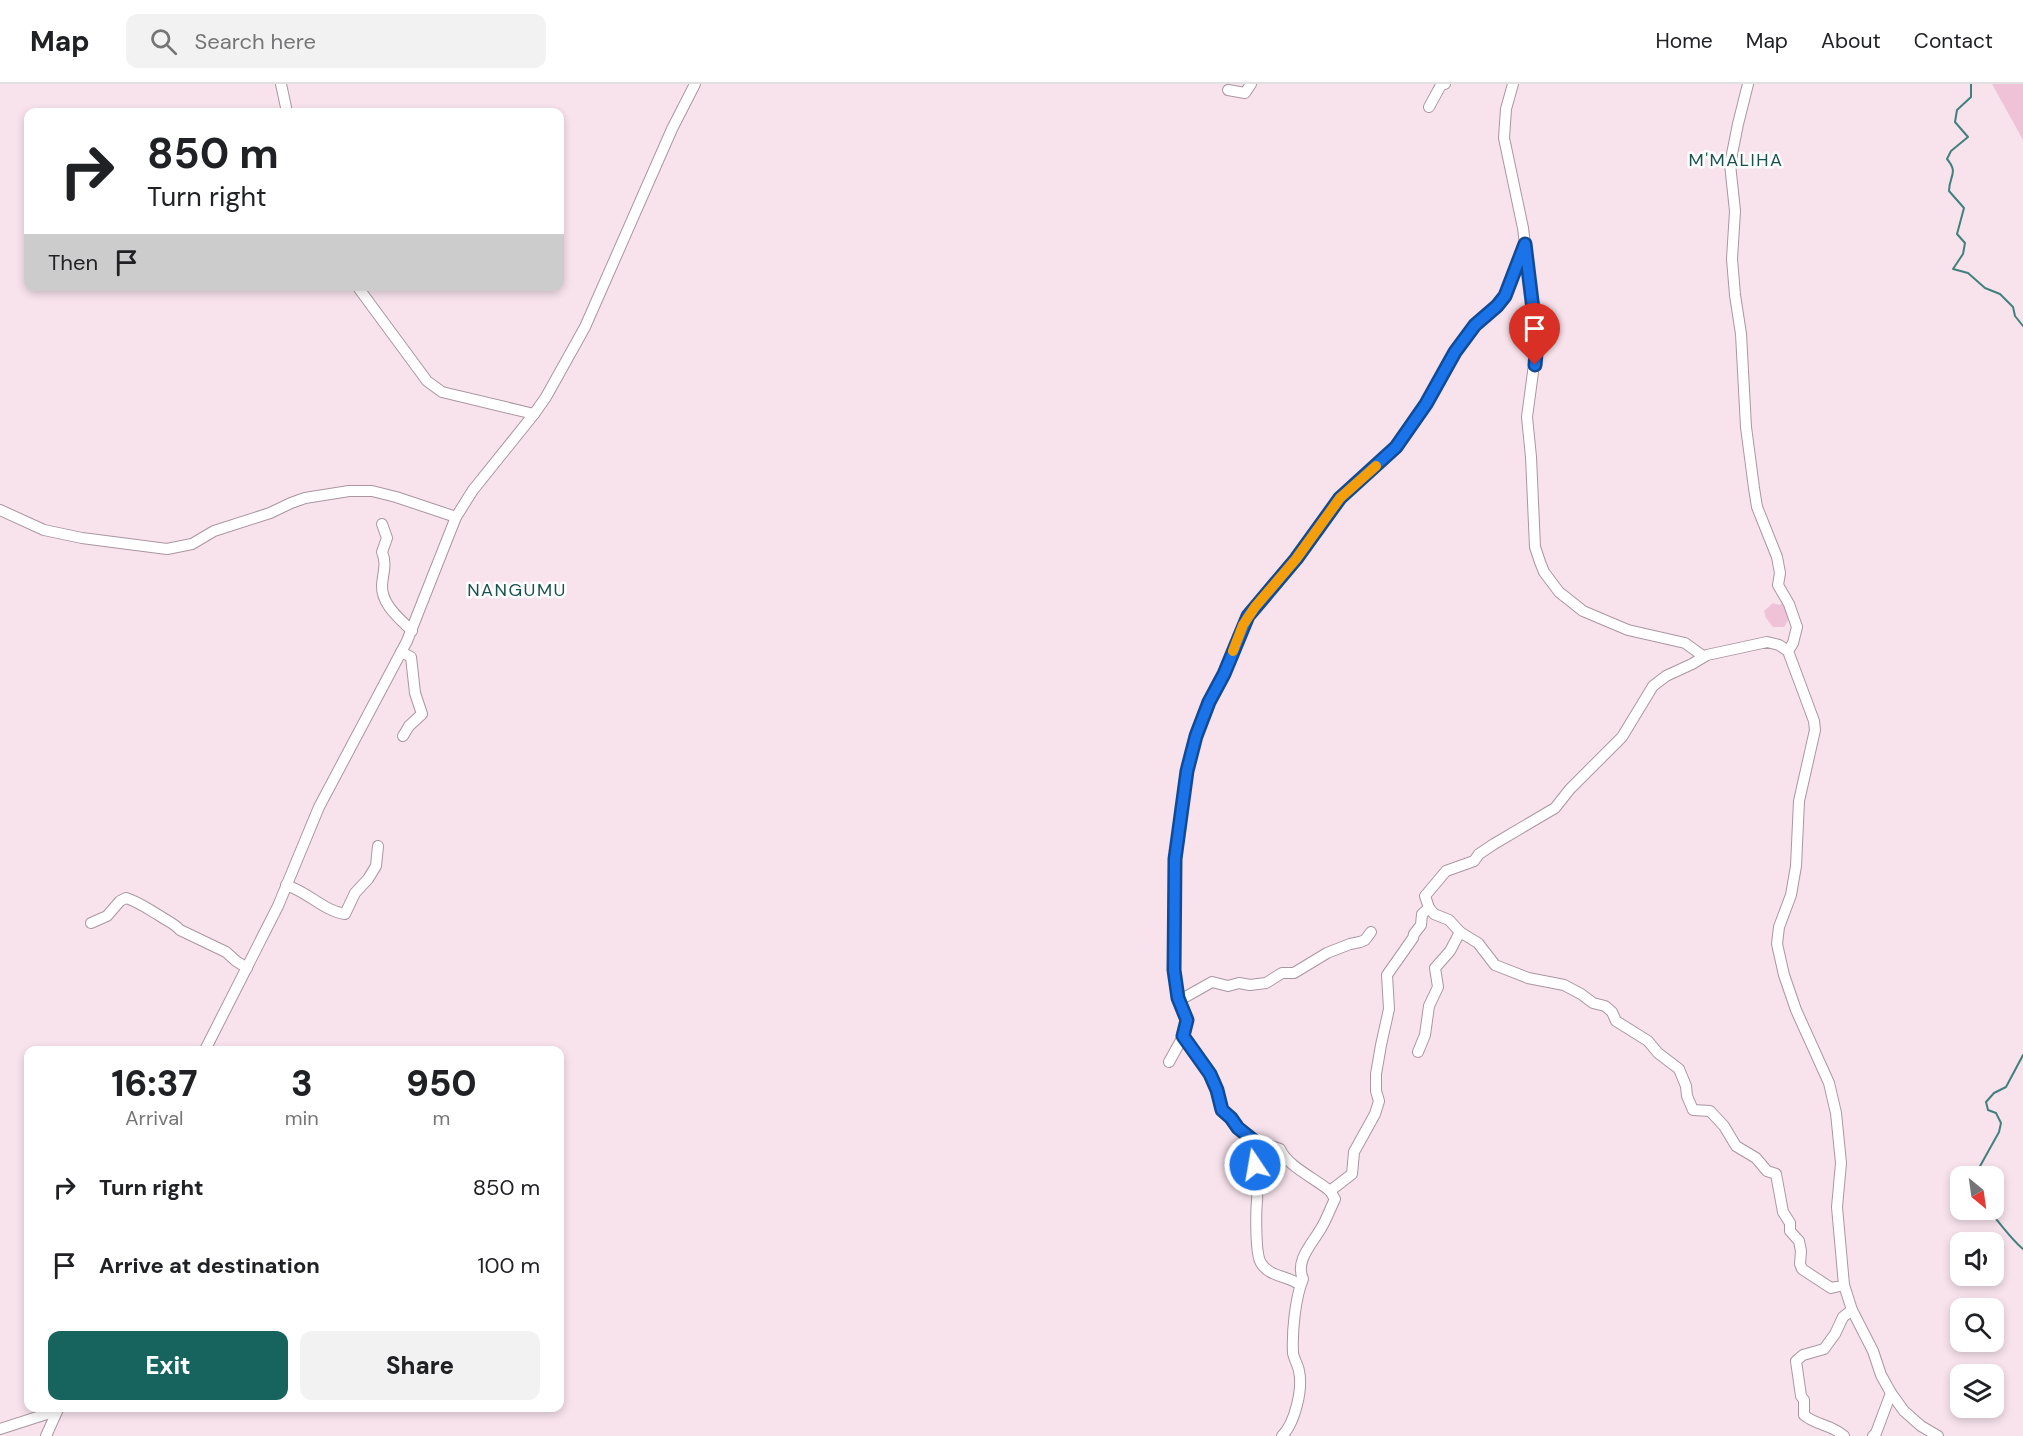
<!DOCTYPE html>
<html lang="en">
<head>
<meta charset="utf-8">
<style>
  :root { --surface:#fff; --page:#f2f2f2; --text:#202124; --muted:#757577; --line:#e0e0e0; --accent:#17645e }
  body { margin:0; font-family:"DM Sans",sans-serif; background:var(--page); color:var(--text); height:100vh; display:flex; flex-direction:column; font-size:22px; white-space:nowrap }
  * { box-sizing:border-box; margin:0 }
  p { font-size:20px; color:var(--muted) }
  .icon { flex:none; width:33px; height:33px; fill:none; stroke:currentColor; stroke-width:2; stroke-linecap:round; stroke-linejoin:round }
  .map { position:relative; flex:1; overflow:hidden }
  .side { position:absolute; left:24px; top:962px; width:540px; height:366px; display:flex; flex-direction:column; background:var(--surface); border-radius:12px; box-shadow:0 3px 9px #0003 }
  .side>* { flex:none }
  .hud { position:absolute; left:24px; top:24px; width:540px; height:183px; border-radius:12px; box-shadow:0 3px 9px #0003; background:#fff; color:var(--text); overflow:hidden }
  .needle { width:39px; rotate:151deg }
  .fabs { position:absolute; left:1950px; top:1082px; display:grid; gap:12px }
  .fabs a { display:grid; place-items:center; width:54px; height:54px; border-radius:12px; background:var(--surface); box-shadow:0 3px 9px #0003; font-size:30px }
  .pin { position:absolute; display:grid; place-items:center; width:51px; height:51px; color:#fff; margin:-62px -26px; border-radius:50% 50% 50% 0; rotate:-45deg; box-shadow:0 0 6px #0007 }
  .pin .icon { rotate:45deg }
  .me { position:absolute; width:66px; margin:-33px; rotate:348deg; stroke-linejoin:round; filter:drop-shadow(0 0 4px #0008) }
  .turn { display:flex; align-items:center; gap:21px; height:126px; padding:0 24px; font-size:27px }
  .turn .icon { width:78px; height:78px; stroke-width:2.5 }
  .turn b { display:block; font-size:42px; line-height:51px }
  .then { display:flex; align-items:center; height:57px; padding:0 24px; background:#0003; gap:12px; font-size:22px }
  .eta { display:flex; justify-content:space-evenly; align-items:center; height:102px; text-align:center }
  .eta b { font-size:36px; font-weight:800; line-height:42px }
  .cta { display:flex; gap:12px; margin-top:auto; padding:12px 24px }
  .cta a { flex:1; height:69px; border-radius:12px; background:var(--accent); color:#fff; font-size:24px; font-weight:800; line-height:69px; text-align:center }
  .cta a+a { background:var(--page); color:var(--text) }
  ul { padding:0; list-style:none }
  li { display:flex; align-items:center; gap:18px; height:78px; padding:0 24px }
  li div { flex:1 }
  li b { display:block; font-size:22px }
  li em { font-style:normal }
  header { display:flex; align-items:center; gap:36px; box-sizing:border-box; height:84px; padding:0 30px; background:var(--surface); border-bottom:2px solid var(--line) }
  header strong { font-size:28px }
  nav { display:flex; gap:33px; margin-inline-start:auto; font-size:21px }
  .search { width:420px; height:54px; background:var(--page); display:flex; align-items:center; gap:15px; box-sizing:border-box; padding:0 21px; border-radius:12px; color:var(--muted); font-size:22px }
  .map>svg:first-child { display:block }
  .green { fill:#efc2d8 }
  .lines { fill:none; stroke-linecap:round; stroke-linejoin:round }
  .stream { stroke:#41817c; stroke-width:2 }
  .minor-casing { stroke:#aa96a0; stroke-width:12 }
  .minor { stroke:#fff; stroke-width:10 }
  .route-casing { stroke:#114b97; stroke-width:15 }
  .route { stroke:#1a73e8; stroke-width:10 }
  .slow { stroke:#f59e0b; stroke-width:10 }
  .labels { text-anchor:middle; stroke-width:5; stroke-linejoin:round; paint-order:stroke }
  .quarter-label { font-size:18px; letter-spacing:1.5px; fill:#17524d; stroke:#fff }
</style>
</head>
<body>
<header>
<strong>Map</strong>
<div class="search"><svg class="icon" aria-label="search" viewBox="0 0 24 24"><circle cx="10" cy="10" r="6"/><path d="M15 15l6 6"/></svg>Search here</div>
<nav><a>Home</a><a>Map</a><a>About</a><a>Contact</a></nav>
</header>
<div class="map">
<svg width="2023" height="1352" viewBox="0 0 2023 1352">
  <rect width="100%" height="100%" fill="#f8e3ed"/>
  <g class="green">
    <polygon points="1992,0 2023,0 2023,56"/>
    <polygon points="1773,519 1779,521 1784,519 1789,535 1784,543 1773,543 1766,534 1764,527"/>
  </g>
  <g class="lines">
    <g class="stream">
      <path d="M1971 0V13L1957 26 1955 38 1968 53 1951 67 1947 75C1959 89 1949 92 1949 107L1964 124 1957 150 1965 159 1963 170 1953 185 1968 189 1985 204 2000 210 2013 223 2015 232 2023 242"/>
      <polyline points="1985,1092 1979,1084 1999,1048 2001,1039 1996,1029 1988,1026 1986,1018 1994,1009 2006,1003 2023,971"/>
      <path d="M1987 1125C2000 1138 2009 1153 2023 1165"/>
    </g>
    <defs>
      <g id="minor">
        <polyline points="281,0 287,28"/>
        <polyline points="1513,0 1506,25 1504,54 1523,144 1537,258 1527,333 1531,373 1535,463 1540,478 1544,488 1559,508 1583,527 1628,546 1685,559 1703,572"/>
        <polyline points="1748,0 1738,40 1730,80 1735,127 1732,175 1735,211 1741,250 1746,343 1754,404 1757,423 1777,473 1780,489 1778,501 1789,520 1797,543 1793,559 1788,567"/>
        <polyline points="1228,6 1245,9 1251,0"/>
        <polyline points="1429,23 1441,1 1445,0"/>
        <polyline points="357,202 427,297 442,308 534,330"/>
        <polyline points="0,426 44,446 82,454 167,465 192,460 214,447 270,429 291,419 305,414 349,407 372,407 396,413 456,433"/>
        <path d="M382 440 387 454 382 468C387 480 383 488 382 501 381 520 399 534 412 547"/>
        <polyline points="401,568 411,573 415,609 422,630 409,642 403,652"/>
        <path d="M286 801C308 808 324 827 345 830L355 809 368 795 376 782 378 762"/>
        <path d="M91 839 107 832 120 817 126 814C139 818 148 825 160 832 167 837 174 839 180 846L226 868 236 877 247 884"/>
        <polyline points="1180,916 1212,898 1228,902 1239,899 1250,901 1266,899 1282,889 1294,889 1327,869 1350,860 1360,858 1365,856 1371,848"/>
        <path d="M1183 952 1210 990 1215 998 1222 1026 1231 1034 1238 1044 1253 1056C1254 1062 1255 1068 1255 1074 1255 1080 1253 1086 1254 1093 1255 1100 1258 1108 1257 1116 1256 1127 1255 1170 1261 1179 1269 1193 1289 1192 1300 1201"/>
        <polyline points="205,966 278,822 319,723 407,557 456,433 473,406 534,330 546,313 585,243 672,45 695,0"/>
        <polyline points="1418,968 1425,951 1429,922 1438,903 1435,884 1450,867 1460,848"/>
        <polyline points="1169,978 1185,949 1187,936 1178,914 1174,886 1175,775 1187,687 1196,652 1209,618 1220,600 1248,532 1297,475 1340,414 1396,363 1426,320 1455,268 1475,241 1497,222 1505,212 1525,160"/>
        <path d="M1253 1056 1280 1065C1287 1082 1316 1095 1330 1107"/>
        <polyline points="1844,1201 1831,1204 1802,1185 1800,1180 1801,1167 1799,1157 1790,1147 1790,1139 1783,1128 1776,1090 1767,1087 1756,1074 1736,1062 1724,1042 1710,1027 1693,1026 1687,1012 1686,1002 1679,985 1658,969 1648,957 1616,937 1612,928 1605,922 1593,919 1581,910 1564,901 1528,894 1495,881 1478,859 1460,848 1449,836 1434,830 1429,824 1425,812 1446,787 1474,777 1479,770 1494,760 1555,724 1570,705 1622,653 1653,602 1666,592 1692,580 1707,571 1767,558 1779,561 1788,567 1814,637 1815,646 1799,717 1796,782 1791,811 1779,843 1777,860 1784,891 1796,926 1829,999 1836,1029 1841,1079 1837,1123 1844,1201 1852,1226 1873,1267 1881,1291 1891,1309 1904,1327 1921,1342 1938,1352"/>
        <polyline points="0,1345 56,1327"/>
        <polyline points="46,1352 59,1323"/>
        <path d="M1282 1352C1295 1339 1303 1305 1299 1287 1298 1281 1294 1275 1293 1269 1292 1248 1295 1214 1303 1195 1295 1177 1311 1161 1320 1146 1326 1137 1330 1125 1335 1115L1330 1107 1352 1090 1354 1068 1375 1030 1379 1017 1376 1007V990L1381 961 1389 925 1387 891 1413 854 1414 850 1421 841 1422 830 1429 824"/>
        <path d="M1844 1352C1831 1340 1817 1342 1804 1331V1316L1801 1312 1796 1277 1803 1271 1824 1265 1835 1250 1843 1233 1852 1226"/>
        <polyline points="1873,1352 1876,1349 1891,1309"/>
      </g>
    </defs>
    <use href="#minor" class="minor-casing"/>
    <use href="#minor" class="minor"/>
  </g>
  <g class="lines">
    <defs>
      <polyline id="route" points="1255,1081 1253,1056 1238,1044 1231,1034 1222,1026 1217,1006 1210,990 1183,952 1187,936 1178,914 1174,886 1175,775 1187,687 1196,652 1209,618 1224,590 1248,532 1296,475 1340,414 1396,363 1426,320 1455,268 1475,241 1497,222 1505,212 1525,160 1537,258 1535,281"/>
    </defs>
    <use href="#route" class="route-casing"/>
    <use href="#route" class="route"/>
    <polyline class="slow" points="1233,567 1243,541 1255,523 1296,475 1340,414 1376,382"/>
  </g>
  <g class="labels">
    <g class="quarter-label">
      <text x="1736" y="82">M'MALIHA</text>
      <text x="517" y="512">NANGUMU</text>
    </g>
  </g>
</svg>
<div class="fabs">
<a><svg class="needle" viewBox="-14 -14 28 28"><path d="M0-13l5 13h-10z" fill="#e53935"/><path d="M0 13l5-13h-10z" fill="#757577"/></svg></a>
<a><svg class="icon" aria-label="sound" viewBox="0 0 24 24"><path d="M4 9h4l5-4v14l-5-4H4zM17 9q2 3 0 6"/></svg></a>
<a><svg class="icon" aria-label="search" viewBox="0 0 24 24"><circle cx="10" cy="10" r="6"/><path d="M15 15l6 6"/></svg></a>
<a><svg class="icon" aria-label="layers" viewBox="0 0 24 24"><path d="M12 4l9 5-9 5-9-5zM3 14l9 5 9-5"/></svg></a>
</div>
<div class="pin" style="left:1535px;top:281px;background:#d93025"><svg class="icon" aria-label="arrive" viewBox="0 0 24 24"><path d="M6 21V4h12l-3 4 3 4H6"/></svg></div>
<svg class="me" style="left:1255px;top:1081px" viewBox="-20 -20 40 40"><circle r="17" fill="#1a73e8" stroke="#fff" stroke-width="3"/><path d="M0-11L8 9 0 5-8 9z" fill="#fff"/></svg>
<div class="hud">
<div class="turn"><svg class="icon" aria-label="right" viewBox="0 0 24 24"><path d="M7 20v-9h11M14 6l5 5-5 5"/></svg><div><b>850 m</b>Turn right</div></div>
<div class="then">Then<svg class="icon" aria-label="arrive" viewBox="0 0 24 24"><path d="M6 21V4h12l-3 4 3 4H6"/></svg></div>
</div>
<section class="side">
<div class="eta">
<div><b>16:37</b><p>Arrival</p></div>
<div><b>3</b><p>min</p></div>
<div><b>950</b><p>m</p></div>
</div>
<ul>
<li><svg class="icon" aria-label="right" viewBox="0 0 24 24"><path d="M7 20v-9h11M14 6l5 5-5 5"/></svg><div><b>Turn right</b></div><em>850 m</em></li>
<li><svg class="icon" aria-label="arrive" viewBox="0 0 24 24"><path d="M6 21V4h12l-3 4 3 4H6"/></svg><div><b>Arrive at destination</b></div><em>100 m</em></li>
</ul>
<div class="cta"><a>Exit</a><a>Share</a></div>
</section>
</div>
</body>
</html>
